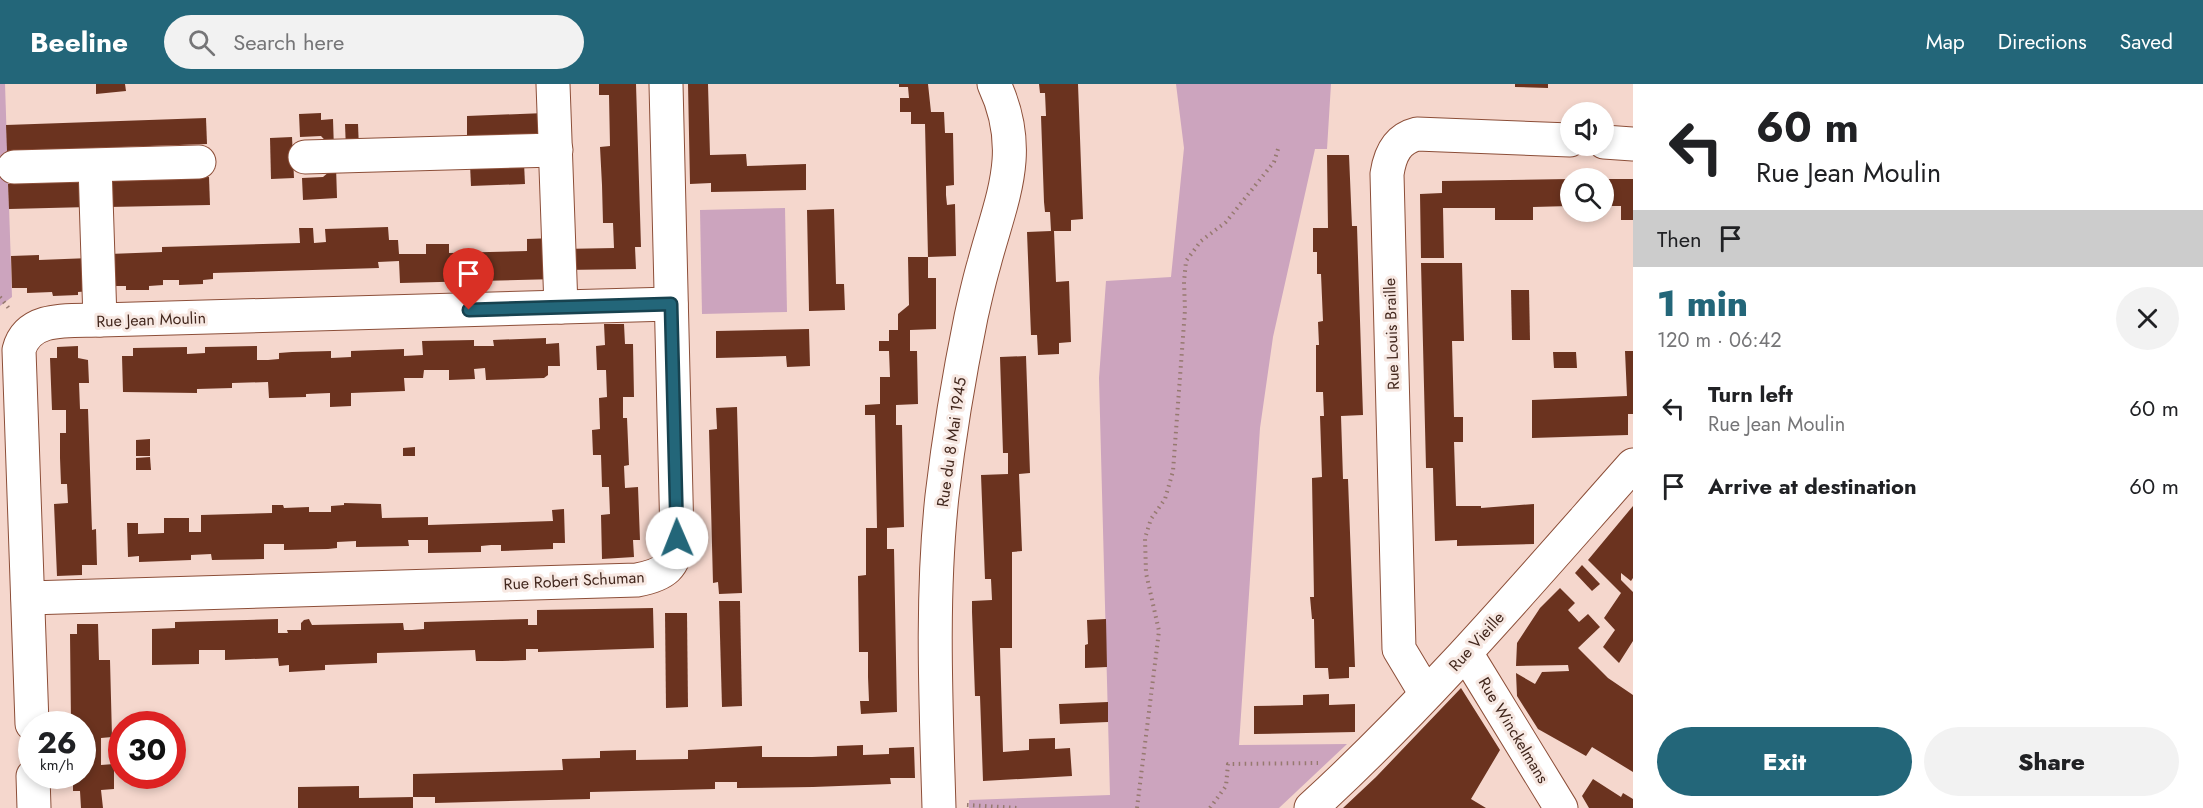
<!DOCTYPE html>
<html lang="en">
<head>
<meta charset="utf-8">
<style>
  :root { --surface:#fff; --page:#f2f2f2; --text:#202124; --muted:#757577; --accent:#236679 }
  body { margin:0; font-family:Jost,sans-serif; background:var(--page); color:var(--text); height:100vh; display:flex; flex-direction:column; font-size:22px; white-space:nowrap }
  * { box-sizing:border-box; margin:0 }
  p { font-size:20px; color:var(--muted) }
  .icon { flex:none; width:33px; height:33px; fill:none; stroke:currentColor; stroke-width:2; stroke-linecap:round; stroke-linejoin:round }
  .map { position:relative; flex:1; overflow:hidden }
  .panel { display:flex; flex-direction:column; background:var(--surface); width:570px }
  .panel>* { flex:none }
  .top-card { background:#fff; color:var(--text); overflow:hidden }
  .controls { position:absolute; left:1560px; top:18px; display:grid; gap:12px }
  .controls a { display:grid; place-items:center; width:54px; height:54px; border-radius:50%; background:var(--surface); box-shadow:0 3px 9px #0003; font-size:30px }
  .speed { position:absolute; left:18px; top:627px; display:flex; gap:12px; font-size:30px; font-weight:700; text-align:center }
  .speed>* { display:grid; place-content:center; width:78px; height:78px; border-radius:50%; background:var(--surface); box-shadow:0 3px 9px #0003; line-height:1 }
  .speed small { font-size:15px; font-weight:400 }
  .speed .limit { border:9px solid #d22; background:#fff; color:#111 }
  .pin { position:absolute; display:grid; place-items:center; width:51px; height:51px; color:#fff; margin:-62px -26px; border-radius:50% 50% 50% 0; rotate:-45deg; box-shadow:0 0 6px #0007 }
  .pin .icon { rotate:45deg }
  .me { position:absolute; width:66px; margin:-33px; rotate:359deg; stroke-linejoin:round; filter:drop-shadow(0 0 4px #0008) }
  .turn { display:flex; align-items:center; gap:21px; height:126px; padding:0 24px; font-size:27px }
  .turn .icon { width:78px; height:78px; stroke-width:2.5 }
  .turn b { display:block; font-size:42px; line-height:51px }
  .then { display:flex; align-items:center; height:57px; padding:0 24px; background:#0003; gap:12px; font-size:22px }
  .round { display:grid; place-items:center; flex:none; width:63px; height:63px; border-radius:32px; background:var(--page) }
  .overview { display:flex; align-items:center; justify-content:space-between; height:102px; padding:0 24px }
  h1 { font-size:36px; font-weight:800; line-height:45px; color:var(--accent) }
  .primary-button { display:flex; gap:12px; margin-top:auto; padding:12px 24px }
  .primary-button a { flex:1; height:69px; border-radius:36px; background:var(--accent); color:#fff; font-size:24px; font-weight:800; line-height:69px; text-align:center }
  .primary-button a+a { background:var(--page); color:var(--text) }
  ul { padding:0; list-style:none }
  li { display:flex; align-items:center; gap:18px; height:78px; padding:0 24px }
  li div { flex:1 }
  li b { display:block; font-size:22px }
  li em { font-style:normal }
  header { display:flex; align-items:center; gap:36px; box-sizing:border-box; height:84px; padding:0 30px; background:var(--accent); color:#fff }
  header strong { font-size:28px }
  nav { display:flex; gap:33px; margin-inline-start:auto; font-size:21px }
  .search { width:420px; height:54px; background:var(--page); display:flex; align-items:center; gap:15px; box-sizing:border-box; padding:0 21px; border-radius:33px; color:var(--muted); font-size:22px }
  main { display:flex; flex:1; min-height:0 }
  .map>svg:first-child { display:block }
  .green { fill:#cca4be }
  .building { fill:#6b331f }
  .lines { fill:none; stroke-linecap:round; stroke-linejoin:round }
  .minor-casing { stroke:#8c4e38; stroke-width:35 }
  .path { stroke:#96796f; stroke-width:4; stroke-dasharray:1.5 4.5; stroke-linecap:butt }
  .minor { stroke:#fff; stroke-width:33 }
  .route-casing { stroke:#17424f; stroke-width:15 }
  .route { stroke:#236679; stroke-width:10 }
  .labels { text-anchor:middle; stroke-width:6; stroke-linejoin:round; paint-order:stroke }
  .street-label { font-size:16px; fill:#42271d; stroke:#f7e8e2 }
</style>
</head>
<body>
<header>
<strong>Beeline</strong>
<div class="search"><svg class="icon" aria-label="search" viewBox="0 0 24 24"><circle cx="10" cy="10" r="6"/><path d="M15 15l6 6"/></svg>Search here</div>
<nav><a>Map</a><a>Directions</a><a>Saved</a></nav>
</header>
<main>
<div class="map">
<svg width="1633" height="724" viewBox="0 0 1633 724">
  <rect width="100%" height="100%" fill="#f5d7cd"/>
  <g class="green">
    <polygon points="0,0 5,0 12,213 0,222"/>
    <polygon points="1176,0 1331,0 1327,65 1315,65 1273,253 1260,344 1239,661 1347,660 1279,724 969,724 969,716 1110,711 1099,294 1106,197 1171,193 1184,64"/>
    <polygon points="785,124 787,228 702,230 700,126"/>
  </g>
  <g class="building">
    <polygon points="96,0 125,0 126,7 96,10"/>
    <polygon points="599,0 636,0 641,163 635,163 636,185 563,186 562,165 614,164 613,139 603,139 602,101 600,63 610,62 609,11 599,11"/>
    <polygon points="688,0 708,0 710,71 746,70 747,82 806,80 806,106 711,108 711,99 690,100"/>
    <polygon points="899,0 928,0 931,28 944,28 945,49 953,49 954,101 946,102 946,111 947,121 955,120 956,172 928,173 928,194 936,194 936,245 910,246 910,267 917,267 918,320 896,321 896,341 902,341 904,443 887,444 887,465 894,465 897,628 861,630 860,617 869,617 868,593 868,568 859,568 858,492 866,491 866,444 877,444 875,331 865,331 865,321 880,320 880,293 890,293 889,267 879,267 879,257 889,257 889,246 898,246 898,230 909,221 908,173 928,173 925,40 911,40 911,28 900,28 900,14 909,14 908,3 899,3"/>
    <polygon points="1039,0 1078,0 1083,135 1071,136 1071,147 1054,147 1056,198 1069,197 1071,258 1059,259 1059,270 1038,271 1037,251 1031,251 1027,148 1051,147 1050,128 1045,128 1044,118 1041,32 1046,32 1045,9 1040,9"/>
    <polygon points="1515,0 1548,0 1548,4 1515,3"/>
    <polygon points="321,29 321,36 333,35 334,66 321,52 300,53 299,30"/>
    <polygon points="545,29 545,42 538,51 467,53 467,32"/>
    <polygon points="206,34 207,60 7,67 6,41"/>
    <polygon points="345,40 358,40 359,65 346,66"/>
    <polygon points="292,53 294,94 271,95 270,54"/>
    <polygon points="1327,71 1349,71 1352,142 1357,142 1363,331 1341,332 1343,395 1348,395 1355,583 1349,583 1349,594 1329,595 1328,584 1315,584 1314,535 1312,535 1310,513 1314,513 1312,394 1322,393 1320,332 1324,332 1323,308 1316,308 1316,261 1319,261 1318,238 1323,237 1321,190 1317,190 1317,168 1313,168 1313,144 1328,144"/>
    <polygon points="524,79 525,100 471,102 470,81"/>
    <polygon points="336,82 337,114 303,116 302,94 323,93"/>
    <polygon points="209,93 210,121 108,123 107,97"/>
    <polygon points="1570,95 1570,122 1533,123 1533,136 1495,136 1495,124 1443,124 1444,174 1421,174 1420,110 1442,109 1442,97"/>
    <polygon points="1604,95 1633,95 1633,136 1621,136 1621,122 1604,122"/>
    <polygon points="88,98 89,123 9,125 8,100"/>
    <polygon points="834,125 836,200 844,200 845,226 809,227 807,126"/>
    <polygon points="388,143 389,156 398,156 399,170 426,170 426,160 449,160 449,169 527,167 527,155 554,154 557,195 400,199 399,177 378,178 379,184 213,189 213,195 203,196 203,200 179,201 179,196 163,196 163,201 149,202 149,206 126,206 126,202 110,202 109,170 162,168 162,163 300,159 299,144 313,144 314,159 326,158 325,145"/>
    <polygon points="39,171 39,176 90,174 91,207 78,208 78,211 53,212 52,208 27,209 27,204 12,204 11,172"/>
    <polygon points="1421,179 1462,179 1464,257 1452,257 1454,333 1463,333 1463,358 1454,358 1456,422 1481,422 1481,424 1534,420 1534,460 1457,462 1457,456 1435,457 1433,384 1426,384"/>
    <polygon points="1511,206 1529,206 1530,256 1512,256"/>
    <polygon points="604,240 624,240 625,260 633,260 634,313 623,313 623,334 627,334 629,381 624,382 625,404 638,403 640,456 633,456 634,473 602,475 601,431 610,430 609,403 602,403 601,371 593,371 592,346 600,345 599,314 607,313 606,286 597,286 596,262 605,261"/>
    <polygon points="809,245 810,282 787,283 786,272 716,274 716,247"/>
    <polygon points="546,254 546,260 559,259 560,282 548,282 548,291 544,294 486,296 485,284 474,285 475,295 449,296 449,286 424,286 423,294 404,294 405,307 351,309 351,322 330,323 330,309 306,310 306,313 269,314 268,298 232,299 232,304 197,305 197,309 123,308 122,272 133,272 133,264 187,263 187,270 205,269 205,263 257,262 257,276 268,276 279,275 279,269 292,268 331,267 331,274 351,273 351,267 404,265 404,272 423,271 422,257 474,256 474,262 494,262 493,256"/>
    <polygon points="78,262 78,274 88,276 89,299 79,299 80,325 88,325 92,446 96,445 97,481 82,481 82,491 57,492 54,420 68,419 67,400 61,400 60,374 60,349 66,349 66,326 52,326 50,274 57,274 57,263"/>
    <polygon points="1625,267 1633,267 1633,330 1628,330 1628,351 1532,354 1532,316 1627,312"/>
    <polygon points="1553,268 1576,268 1577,284 1554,284"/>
    <polygon points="1026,272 1030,389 1019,390 1022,467 1012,468 1012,564 1000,564 1003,668 1029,666 1029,655 1055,654 1055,665 1070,664 1072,692 983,697 980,612 975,612 972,528 972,517 992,516 991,495 985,495 981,391 1008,390 1008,369 1003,369 1000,273"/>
    <polygon points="737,323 742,509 719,510 718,498 713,499 709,346 717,345 716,324"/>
    <polygon points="150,355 150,372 136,372 136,356"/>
    <polygon points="415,363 415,372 403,372 403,364"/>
    <polygon points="150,373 151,386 136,386 136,374"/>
    <polygon points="344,419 381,420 382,434 428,433 428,441 553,437 552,426 564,425 565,459 553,459 553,465 501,467 501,461 491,461 481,462 481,468 428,469 428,456 408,456 409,462 356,463 356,457 337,458 337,464 328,465 284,466 284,460 264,460 264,475 212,476 211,470 191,471 191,476 139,478 139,472 128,473 127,439 138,439 138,450 164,449 164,434 189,434 189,448 201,448 201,431 272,429 272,421 283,421 284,424 309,423 309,428 331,428 331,422 344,421"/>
    <polygon points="1633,422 1633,494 1631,497 1621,489 1621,496 1633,508 1633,557 1619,579 1603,563 1615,546 1604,534 1621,509 1588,476"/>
    <polygon points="1582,481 1600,500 1592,507 1575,489"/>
    <polygon points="1560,504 1575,519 1568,526 1579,538 1588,530 1600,543 1578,564 1608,594 1633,611 1633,688 1592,663 1586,672 1538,645 1517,612 1516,589 1535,600 1542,588 1569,587 1568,581 1516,582 1517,559 1540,524"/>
    <polygon points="719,517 740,517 742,622 722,623"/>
    <polygon points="653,524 654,564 538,568 538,565 526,565 526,576 502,577 476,577 475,566 377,569 377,579 325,581 325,586 289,588 289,581 279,582 278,574 225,576 225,566 199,566 199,580 152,581 152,545 175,544 175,538 278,535 278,549 288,549 287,546 301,546 301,539 304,536 309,535 312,541 403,539 404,546 412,546 424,545 424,538 528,535 528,541 537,541 537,526"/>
    <polygon points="665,529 687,529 688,623 666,624"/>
    <polygon points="1106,535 1107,583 1085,584 1085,561 1088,560 1087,536"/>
    <polygon points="77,540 98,540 99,576 110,576 112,653 101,654 101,681 114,680 114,705 101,706 103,724 81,724 80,707 73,707 73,692 82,692 82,640 71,640 70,550 77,550"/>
    <polygon points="1461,604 1500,666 1471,715 1486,724 1343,724 1376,693"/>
    <polygon points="1329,610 1329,621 1355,620 1355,648 1254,650 1254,622 1303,621 1303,611"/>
    <polygon points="1108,618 1108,638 1060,640 1059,620"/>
    <polygon points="863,661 863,671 889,670 889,664 914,663 915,694 890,694 891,700 813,703 737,704 737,698 715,698 715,705 590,708 590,715 435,719 435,713 413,713 413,690 563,686 562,675 600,674 600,667 636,666 636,676 688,675 688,666 762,662 762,673 812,673 837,672 837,662"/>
    <polygon points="1593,695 1621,713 1623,709 1633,715 1633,724 1589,724 1582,712"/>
    <polygon points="359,702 359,714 413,713 413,724 298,724 298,703"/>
  </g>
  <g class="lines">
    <defs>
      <g id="minor">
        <polyline points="553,0 561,223"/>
        <polyline points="1604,58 1633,60"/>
        <polyline points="305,73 556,66"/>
        <polyline points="95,82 100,236"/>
        <polyline points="14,83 199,78"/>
        <path d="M28 514 637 496C664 491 676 483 677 454L666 0"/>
        <polyline points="1466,569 1561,724"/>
        <path d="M1426 610 1399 565 1387 90C1390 70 1397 55 1417 50L1570 56"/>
        <path d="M32 640 19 266C28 231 71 237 100 236L671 220"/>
        <polyline points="33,692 34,724"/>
        <path d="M939 724C936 620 931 515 942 412 949 352 959 292 971 233 975 215 979 197 984 180 1001 115 1026 68 994 0"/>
        <path d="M1311 724C1427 618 1529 498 1633 381"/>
      </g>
    </defs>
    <use href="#minor" class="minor-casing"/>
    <g class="path">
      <polyline points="0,213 11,227"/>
      <polyline points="967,721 1018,724"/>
      <polyline points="1137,724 1159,547 1146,489 1145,454 1151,435 1165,415 1173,387 1185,226 1184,198 1186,177 1201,157 1226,138 1274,78 1279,62"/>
      <polyline points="1210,724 1226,702 1228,680 1318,679"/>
    </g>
    <use href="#minor" class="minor"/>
  </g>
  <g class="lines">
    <defs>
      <polyline id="route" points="469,226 671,220 677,454"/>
    </defs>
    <use href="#route" class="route-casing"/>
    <use href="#route" class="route"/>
  </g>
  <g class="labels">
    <g class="street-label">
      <text transform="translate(151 235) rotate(-2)" y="6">Rue Jean Moulin</text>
      <text transform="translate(1391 250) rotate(-92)" y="6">Rue Louis Braille</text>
      <text transform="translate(951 358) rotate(-82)" y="6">Rue du 8 Mai 1945</text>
      <text transform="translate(574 496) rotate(-3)" y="6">Rue Robert Schuman</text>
      <text transform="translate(1476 557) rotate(-48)" y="6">Rue Vieille</text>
      <text transform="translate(1514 646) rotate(59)" y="6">Rue Winckelmans</text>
    </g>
  </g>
</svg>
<div class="controls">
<a><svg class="icon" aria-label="sound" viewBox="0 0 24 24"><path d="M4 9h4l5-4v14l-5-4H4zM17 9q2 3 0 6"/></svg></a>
<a><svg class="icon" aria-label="search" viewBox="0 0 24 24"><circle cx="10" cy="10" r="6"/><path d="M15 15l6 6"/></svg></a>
</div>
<div class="speed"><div>26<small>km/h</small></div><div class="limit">30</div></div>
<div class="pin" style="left:469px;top:226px;background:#d93025"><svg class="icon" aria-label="arrive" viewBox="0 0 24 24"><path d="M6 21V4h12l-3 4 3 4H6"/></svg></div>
<svg class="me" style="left:677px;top:454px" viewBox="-20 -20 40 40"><circle r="19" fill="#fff"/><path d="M0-13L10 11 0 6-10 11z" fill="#236679"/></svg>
</div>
<section class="panel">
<div class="top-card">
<div class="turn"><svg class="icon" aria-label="left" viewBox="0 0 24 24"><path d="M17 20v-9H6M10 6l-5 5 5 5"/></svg><div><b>60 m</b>Rue Jean Moulin</div></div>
<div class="then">Then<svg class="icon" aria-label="arrive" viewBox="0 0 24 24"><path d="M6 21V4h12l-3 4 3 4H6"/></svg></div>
</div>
<div class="overview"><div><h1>1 min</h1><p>120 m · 06:42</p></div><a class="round"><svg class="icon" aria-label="close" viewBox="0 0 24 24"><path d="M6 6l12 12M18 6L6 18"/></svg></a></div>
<ul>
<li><svg class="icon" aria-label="left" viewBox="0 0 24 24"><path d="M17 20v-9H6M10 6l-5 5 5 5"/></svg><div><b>Turn left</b><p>Rue Jean Moulin</p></div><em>60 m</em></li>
<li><svg class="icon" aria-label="arrive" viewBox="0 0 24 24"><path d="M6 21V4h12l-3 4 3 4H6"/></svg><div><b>Arrive at destination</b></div><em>60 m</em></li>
</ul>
<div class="primary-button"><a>Exit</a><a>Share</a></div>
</section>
</main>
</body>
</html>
